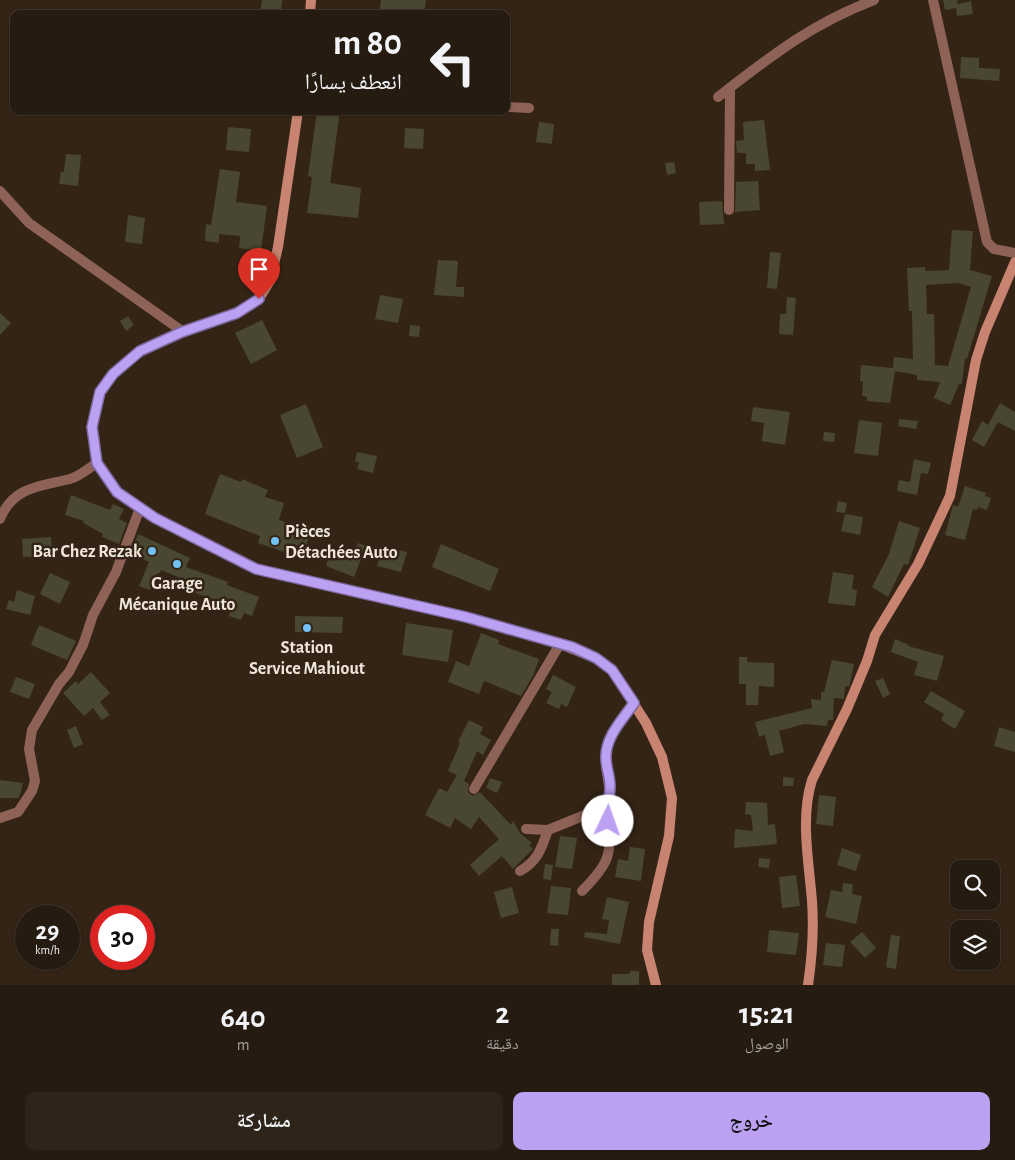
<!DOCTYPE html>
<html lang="ar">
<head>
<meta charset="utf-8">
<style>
  :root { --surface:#261b10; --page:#2e2419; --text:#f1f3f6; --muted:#a4a19f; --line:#423930; --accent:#bca0f2 }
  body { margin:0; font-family:"Alegreya Sans","Noto Naskh Arabic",sans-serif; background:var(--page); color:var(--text); direction:rtl; height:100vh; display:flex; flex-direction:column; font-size:19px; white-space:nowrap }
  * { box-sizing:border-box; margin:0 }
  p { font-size:16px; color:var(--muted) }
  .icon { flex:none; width:28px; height:28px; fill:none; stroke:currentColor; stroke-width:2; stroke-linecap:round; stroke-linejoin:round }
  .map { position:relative; height:985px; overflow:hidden; direction:ltr }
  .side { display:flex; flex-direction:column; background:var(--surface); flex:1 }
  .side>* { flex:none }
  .guide { position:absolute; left:10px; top:10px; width:500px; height:105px; border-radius:10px; box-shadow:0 1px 4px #0004,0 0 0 1px var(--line); direction:rtl; background:#261b10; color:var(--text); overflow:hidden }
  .tools { position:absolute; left:950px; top:860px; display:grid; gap:10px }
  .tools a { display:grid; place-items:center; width:50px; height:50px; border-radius:10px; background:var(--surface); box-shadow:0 1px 4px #0004,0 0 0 1px var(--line); font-size:25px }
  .speed { position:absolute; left:15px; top:905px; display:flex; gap:10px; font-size:25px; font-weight:700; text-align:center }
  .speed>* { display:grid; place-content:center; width:65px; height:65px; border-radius:50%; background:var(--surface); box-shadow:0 1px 4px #0004,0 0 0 1px var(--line); line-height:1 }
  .speed small { font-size:12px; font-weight:400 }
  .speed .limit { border:8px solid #d22; background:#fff; color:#111 }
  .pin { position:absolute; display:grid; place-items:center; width:42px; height:42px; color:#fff; margin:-51px -21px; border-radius:50% 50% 50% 0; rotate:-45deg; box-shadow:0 0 5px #0007 }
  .pin .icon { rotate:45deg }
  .me { position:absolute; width:55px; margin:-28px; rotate:3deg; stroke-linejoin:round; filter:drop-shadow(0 0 4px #0008) }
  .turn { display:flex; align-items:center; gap:18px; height:105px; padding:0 25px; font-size:22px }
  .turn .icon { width:65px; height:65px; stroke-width:2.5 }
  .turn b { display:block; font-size:35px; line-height:42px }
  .eta { display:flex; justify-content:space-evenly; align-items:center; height:85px; text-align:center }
  .eta b { font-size:30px; font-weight:600; line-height:35px }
  .button { display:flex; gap:10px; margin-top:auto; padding:10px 25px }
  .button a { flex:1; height:58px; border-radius:10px; background:var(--accent); color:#111; font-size:20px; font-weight:600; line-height:58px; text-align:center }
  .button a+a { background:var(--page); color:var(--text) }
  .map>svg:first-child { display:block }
  .building { fill:#494731; fill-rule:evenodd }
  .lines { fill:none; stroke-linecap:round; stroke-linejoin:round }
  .street { stroke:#8e6257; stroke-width:10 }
  .secondary { stroke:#c88371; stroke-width:10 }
  .route-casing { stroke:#7a689d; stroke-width:12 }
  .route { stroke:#bca0f2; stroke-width:9 }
  .poi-dot { fill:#72c1f5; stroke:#332415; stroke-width:2 }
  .labels { text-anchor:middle; stroke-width:5; stroke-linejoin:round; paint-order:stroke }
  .poi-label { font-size:18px; font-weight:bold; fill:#efe5db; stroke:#332415 }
</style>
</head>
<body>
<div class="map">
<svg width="1015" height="985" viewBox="0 0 1015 985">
  <rect width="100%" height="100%" fill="#332415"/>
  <g class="building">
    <polygon points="262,0 282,0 281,14 260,14"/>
    <polygon points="381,0 426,0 424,14 379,14"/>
    <polygon points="943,0 957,0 958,4 971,1 973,14 957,16 956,8 945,10"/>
    <polygon points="961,57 979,58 979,68 1000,69 999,81 960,78"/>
    <polygon points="317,111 340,111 330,183 361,188 358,218 307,213 312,177 308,176"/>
    <polygon points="764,120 770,170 755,171 755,164 746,164 746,153 737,153 736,141 744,140 743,122"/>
    <polygon points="539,122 554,124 552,144 536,142"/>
    <polygon points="228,127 251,129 249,152 226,150"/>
    <polygon points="405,128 424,129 423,149 404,148"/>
    <polygon points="66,154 81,155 78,186 59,184 61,172 64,172"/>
    <polygon points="674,162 676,173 667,175 665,163"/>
    <polygon points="220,169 240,172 236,202 267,206 261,251 239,248 240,236 219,234 219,243 205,241 206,224 211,225"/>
    <polygon points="758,181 760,210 735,212 736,182"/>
    <polygon points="722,201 724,224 700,225 699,202"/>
    <polygon points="128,215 145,218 142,244 125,242"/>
    <path d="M952 230 973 231 970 270 992 276 967 359 965 358 962 384H959L950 405 934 398 940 382 917 380V375L895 371 890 403 867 401V397L862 396 863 381H860L861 365 893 368 894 357 913 359 912 311H909L907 268 925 267V271L949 270ZM959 283 971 287 948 366 935 365 934 314H927L926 285Z"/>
    <polygon points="770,252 781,253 777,289 767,288"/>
    <polygon points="438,260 458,261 456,287 464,287 464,297 434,295"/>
    <polygon points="380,295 403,299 398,323 375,319"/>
    <polygon points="787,297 796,298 793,335 779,334 780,314 786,314"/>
    <polygon points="0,313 11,323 0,335"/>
    <polygon points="128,316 134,325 126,331 120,321"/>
    <polygon points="262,320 277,350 251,364 235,333"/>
    <polygon points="410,325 420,326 419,337 409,336"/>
    <polygon points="1000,403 1015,412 1015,431 998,422 984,447 972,440 982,421 988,425"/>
    <polygon points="306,404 323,447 297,458 280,415"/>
    <polygon points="753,407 790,412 785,445 762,441 764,423 751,421"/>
    <polygon points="899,419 918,421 916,429 898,426"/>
    <polygon points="859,420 882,423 878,456 854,453"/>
    <polygon points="824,432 835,433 834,442 823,441"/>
    <polygon points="357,452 377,456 373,473 357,469 359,462 355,462"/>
    <polygon points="914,459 931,463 928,474 921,473 917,495 897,491 899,480 910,482"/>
    <polygon points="220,474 241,482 242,479 268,490 265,497 284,503 279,520 311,531 302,558 258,543 260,536 205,514"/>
    <polygon points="965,486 986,493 985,496 991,498 987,510 978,507 977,510 973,509 965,540 945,535 953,505 958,507"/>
    <polygon points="71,495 110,510 113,504 124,509 119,519 127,523 119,544 102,537 103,534 83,523 84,521 65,515"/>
    <polygon points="838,501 847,503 845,513 836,512"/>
    <polygon points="845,514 863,517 860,535 841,531"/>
    <polygon points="899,521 920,528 908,565 904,564 888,597 872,587 889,554"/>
    <polygon points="138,534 190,558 186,567 228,582 227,585 259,597 252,616 244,613 241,620 229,616 232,606 187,590 190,582 161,570 160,573 158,573 150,590 139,586 149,562 133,554 134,550 132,549"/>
    <polygon points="51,537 52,556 23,557 22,539"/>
    <polygon points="358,543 366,546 354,577 326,566 330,554 340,558 343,551 353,555"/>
    <polygon points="441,544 499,569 490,591 432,567"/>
    <polygon points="383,546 407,552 401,572 377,566"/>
    <polygon points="833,572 854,575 852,589 857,590 855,606 828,603"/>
    <polygon points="50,573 70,582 60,604 40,594"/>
    <polygon points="17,590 35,596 30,615 6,609 9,600 14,602"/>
    <polygon points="295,616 343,617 342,633 295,632"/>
    <polygon points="406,623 453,630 448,662 402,655"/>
    <polygon points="39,625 76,641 67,660 31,645"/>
    <polygon points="481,633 499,640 498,644 539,659 533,676 521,696 484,681 479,694 448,682 456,661 469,666"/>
    <polygon points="895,639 909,645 908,646 944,656 937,681 914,675 918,662 891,652"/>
    <polygon points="739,657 747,657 747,662 774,663 774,687 759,686 758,705 746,705 746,684 739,684"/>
    <polygon points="832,660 854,664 850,683 849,687 845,686 844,699 834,698 833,720 828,720 827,726 804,724 779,731 784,752 770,756 765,735 759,737 755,722 812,708 811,699 821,700 821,692 824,692"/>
    <polygon points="91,672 110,693 100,702 110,715 102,720 93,708 84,716 63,693 76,681 78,684"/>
    <polygon points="553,675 576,687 567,707 561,704 559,709 546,703 552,692 546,689"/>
    <polygon points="16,677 35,684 29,699 10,692"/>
    <polygon points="883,678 890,694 883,698 875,681"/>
    <polygon points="931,691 965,711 955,729 941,720 944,714 924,702"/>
    <polygon points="469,720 483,727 480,734 491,740 483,755 477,751 464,781 469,784 468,792 473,796 480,792 511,825 513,821 520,833 532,843 529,845 533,849 513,869 502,856 479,876 470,865 499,839 479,817 471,829 455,818 450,828 425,815 439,788 447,792 457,775 448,771 460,743 458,742"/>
    <polygon points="76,726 83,744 74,748 67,730"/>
    <polygon points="999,727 1015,732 1015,752 994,746"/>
    <polygon points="783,777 794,778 793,786 783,786"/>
    <polygon points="490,778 502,782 497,793 486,788"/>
    <polygon points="0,780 23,783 19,798 0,798"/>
    <polygon points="819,795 836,797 833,826 816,824"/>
    <polygon points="746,802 767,803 768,825 775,824 777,844 734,848 735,829 753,831 751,815 745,814"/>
    <polygon points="560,836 577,838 572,869 555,867"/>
    <polygon points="630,847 645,849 641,881 615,877 618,859 628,861"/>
    <polygon points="842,848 861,855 856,871 837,865"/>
    <polygon points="759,858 770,859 769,868 758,867"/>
    <polygon points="545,864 553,865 551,880 543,879"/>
    <polygon points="796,875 800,906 782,908 779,877"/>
    <polygon points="843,883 853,884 852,894 862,896 856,924 825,917 831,890 842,892"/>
    <polygon points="551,886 571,888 568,915 547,913"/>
    <polygon points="512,887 519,913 501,918 494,892"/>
    <polygon points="607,897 629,902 620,944 584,937 585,932 607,934 609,920 602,919"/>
    <polygon points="551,929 559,929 558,946 550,945"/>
    <polygon points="769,930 799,933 796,955 767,952"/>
    <polygon points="862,932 876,948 865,958 850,942"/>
    <polygon points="891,935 900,936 896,969 886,967"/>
    <polygon points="826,943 845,945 842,967 823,965"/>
    <polygon points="630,971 639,971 639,985 612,985 612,974 630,974"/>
  </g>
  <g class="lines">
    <g class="street">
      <polyline points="933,0 987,242 994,249 1015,253"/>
      <path d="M718 97C771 56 811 24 874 0"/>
      <polyline points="506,107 529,108"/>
      <polyline points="0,191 29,223 182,331"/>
      <polyline points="729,210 730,88"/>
      <path d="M0 519C13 486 42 486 70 479 80 476 89 468 97 463"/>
      <polyline points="474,789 560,644"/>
      <polyline points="0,818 18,812 32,791 35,781 29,749 32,730 59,684 69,672 83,645 93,615 116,572 140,508"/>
      <path d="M526 829 548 830 607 806C613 784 604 773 606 755 607 735 623 718 634 703"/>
      <path d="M520 871C538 861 541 849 548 830"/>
      <path d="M582 891C616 857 610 851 607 806"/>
    </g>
    <g class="secondary">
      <polyline points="310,14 311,0"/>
      <polyline points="298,111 278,247 270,281 259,299 237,313 182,331 141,351 113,374 100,392 92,427 97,463 117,492 155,518 256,569 466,617 560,644 596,658 612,670 646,723 662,757 672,798 669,836 649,922 647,950 656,985"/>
      <path d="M808 985C812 958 814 929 812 901 809 862 800 818 812 780L847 709 867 661 875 635 918 564 950 496 976 360 985 332 1015 262"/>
    </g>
  </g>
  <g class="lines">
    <defs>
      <path id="route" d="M259 299 237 313 182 332 140 351 113 374 100 392 92 427 97 463 117 492 155 518 256 569 466 617 572 647 596 658 612 670 634 703C623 719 605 737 606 758 606 768 610 776 610 786 610 798 607 808 608 821"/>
    </defs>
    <use href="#route" class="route-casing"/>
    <use href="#route" class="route"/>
  </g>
  <g class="poi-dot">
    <circle cx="275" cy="541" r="5"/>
    <circle cx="152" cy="551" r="5"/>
    <circle cx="177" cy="564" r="5"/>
    <circle cx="307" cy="628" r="5"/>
  </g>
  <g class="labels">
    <g class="poi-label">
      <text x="285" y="537" text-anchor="start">Pièces<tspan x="285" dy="21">Détachées Auto</tspan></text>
      <text x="142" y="557" text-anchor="end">Bar Chez Rezak</text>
      <text x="177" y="589">Garage<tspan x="177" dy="21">Mécanique Auto</tspan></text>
      <text x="307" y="653">Station<tspan x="307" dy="21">Service Mahiout</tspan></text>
    </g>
  </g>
</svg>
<div class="tools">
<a><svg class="icon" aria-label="search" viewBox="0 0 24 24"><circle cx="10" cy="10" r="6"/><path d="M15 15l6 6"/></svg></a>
<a><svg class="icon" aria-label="layers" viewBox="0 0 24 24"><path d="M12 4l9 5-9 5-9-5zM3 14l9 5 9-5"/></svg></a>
</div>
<div class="speed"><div>29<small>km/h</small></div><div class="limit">30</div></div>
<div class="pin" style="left:259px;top:299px;background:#d93025"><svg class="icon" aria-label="arrive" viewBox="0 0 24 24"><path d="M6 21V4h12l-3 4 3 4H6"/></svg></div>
<svg class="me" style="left:608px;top:821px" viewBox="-20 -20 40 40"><circle r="19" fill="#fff"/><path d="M0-13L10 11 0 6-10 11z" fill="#bca0f2"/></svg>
<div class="guide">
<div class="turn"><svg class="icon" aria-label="left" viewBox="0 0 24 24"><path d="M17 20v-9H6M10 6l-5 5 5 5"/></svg><div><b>80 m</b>انعطف يسارًا</div></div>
</div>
</div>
<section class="side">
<div class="eta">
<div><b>15:21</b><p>الوصول</p></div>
<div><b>2</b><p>دقيقة</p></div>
<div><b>640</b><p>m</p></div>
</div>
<div class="button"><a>خروج</a><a>مشاركة</a></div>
</section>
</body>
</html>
